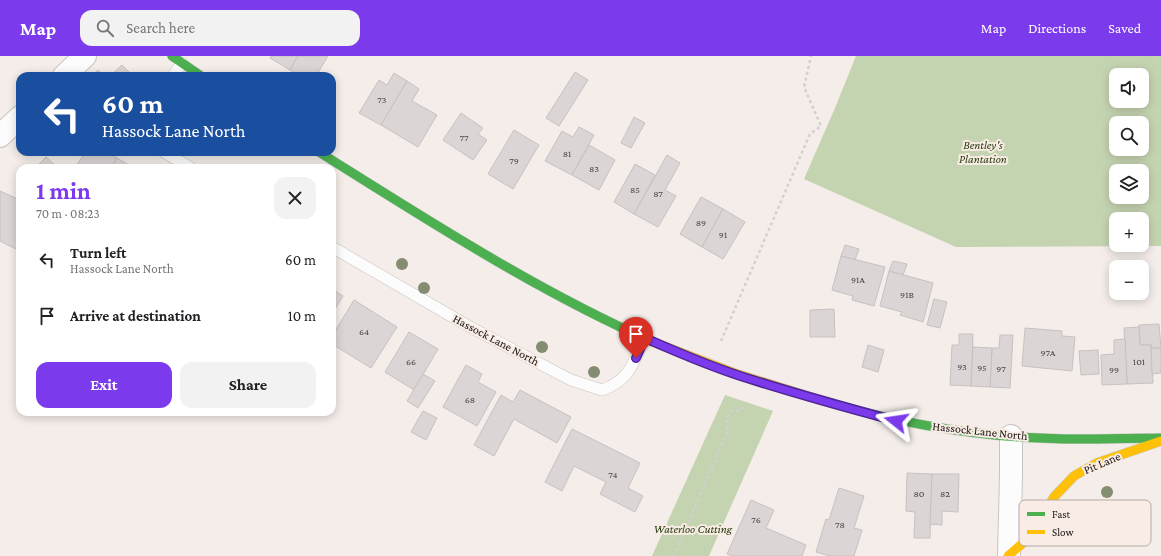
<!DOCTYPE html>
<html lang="en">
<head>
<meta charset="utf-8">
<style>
  :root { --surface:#fff; --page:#f2f2f2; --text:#202124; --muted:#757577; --accent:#7c3aed }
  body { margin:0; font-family:"Crimson Pro",serif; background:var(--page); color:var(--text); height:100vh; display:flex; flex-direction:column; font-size:15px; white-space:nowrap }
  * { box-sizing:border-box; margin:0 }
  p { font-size:13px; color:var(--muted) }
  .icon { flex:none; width:22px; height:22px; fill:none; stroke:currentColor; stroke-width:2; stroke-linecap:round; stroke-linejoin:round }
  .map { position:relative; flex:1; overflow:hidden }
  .details { position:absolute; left:16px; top:108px; width:320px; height:252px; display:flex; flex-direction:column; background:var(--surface); border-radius:12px; box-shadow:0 2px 10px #0003 }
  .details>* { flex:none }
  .top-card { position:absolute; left:16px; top:16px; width:320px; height:84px; border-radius:12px; box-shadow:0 2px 10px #0003; background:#1a4fa0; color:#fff; overflow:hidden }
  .buttons { position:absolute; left:1109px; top:12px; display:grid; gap:8px }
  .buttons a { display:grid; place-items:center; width:40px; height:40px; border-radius:8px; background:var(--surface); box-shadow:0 2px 10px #0003; font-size:20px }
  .pin { position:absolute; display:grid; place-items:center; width:34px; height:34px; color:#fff; margin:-41px -17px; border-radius:50% 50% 50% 0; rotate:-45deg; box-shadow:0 0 4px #0007 }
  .pin .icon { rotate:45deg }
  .me { position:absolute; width:44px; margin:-22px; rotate:285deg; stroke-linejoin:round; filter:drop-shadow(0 0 3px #0008) }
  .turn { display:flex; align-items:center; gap:14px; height:84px; padding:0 20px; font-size:18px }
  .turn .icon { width:52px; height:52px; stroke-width:2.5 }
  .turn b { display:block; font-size:28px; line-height:34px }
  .round { display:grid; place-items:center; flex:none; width:42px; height:42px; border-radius:12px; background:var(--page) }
  .head { display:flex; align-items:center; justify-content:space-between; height:68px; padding:0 20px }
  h1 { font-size:24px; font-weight:700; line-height:30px; color:var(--accent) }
  .cta { display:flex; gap:8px; margin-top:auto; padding:8px 20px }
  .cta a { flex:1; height:46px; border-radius:12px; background:var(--accent); color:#fff; font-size:16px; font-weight:700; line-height:46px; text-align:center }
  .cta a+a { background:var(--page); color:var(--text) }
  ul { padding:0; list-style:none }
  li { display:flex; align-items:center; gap:12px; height:56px; padding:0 20px }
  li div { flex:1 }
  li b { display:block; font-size:15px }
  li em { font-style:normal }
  header { display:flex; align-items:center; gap:24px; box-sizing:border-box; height:56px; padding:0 20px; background:var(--accent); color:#fff }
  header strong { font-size:19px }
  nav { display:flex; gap:22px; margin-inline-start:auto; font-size:14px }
  .search { width:280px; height:36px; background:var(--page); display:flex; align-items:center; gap:10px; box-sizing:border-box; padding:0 14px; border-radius:12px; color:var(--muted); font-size:15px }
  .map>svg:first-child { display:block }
  .forest { fill:#c5d4b0; fill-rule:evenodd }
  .building { fill:#dbd6d5; stroke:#c6c2c1 }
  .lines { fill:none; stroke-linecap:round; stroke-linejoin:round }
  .lane-casing { stroke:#cac4c1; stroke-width:12 }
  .street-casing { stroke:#cac4c1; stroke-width:24 }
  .fast-casing { stroke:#cac4c1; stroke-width:10 }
  .slow-casing { stroke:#cac4c1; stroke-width:10 }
  .path { stroke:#d2d0d0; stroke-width:2.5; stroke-dasharray:3 3; stroke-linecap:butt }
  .lane { stroke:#fdfcfc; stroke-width:11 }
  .street { stroke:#fdfcfc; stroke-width:22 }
  .fast { stroke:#4caf50; stroke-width:9 }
  .slow { stroke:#ffc107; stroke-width:9 }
  .tree { fill:#848c72 }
  .route-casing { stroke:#51269a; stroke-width:10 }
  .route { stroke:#7c3aed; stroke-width:7 }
  .labels { text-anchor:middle; stroke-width:4; stroke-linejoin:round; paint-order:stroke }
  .number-label { font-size:10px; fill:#4b4644 }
  .park-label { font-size:12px; font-style:italic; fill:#283d11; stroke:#f8ece5 }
  .street-label { font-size:12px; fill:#181311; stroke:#f8ece5 }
  .key { fill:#f8ece5; stroke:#b5aba5; stroke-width:1 }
  .key-label { font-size:11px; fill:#181311 }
</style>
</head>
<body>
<header>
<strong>Map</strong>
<div class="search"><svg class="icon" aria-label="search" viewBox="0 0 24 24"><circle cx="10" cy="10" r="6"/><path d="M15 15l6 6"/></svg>Search here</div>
<nav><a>Map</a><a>Directions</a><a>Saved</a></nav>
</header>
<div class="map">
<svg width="1161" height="500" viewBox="0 0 1161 500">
  <rect width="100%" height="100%" fill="#f4ede9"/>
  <g class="forest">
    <path d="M856 0H1161V190L956 191 804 123 835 52ZM1116 19H1142V45H1116ZM1116 67H1142V93H1116ZM1116 115H1142V141H1116ZM1116 163H1142V189H1116Z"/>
    <polygon points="725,339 773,355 709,500 652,500"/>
  </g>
  <g class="building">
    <polygon points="271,0 298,0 290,14 270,2"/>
    <polygon points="298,0 328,0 316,20 301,20 290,14"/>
    <polygon points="122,9 133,20 110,20"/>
    <polygon points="98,14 103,20 92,20"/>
    <polygon points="575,16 588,24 559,70 546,62"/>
    <polygon points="394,17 407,25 381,69 359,57 379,24 387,29"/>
    <polygon points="407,25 419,33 412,45 437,59 418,91 381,69"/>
    <polygon points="461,57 483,72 478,78 487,84 473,104 443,84"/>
    <polygon points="634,61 645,67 631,92 621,87"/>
    <polygon points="579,71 594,79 572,119 545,105 562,75 573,81"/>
    <polygon points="514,74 539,89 513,133 488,118"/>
    <polygon points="589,89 615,104 599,134 572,119"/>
    <polygon points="85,96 108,96 117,102 111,112 75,112"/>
    <polygon points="667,99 680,107 665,134 676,140 658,171 634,158"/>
    <polygon points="46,101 58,112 35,112"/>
    <polygon points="117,102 134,112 111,112"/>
    <polygon points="635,108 655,119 634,158 614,146"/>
    <polygon points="0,135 20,144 20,156 18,159 20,160 20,195 0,185"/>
    <polygon points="701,141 723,153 702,191 680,178"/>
    <polygon points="723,153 745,166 723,203 702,191"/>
    <polygon points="845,189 859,193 855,204 841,200"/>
    <polygon points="841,200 885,211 874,250 852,244 853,240 832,234"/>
    <polygon points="893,205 907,208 903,219 889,215"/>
    <polygon points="889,215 933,227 923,266 900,259 902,256 880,250"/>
    <polygon points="332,233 343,240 332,258"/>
    <polygon points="934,243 947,246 940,272 927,269"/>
    <polygon points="354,244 397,271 371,312 332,288 332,280"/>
    <polygon points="834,253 835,281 810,281 810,254"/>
    <polygon points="1159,268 1161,292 1151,292 1151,289 1140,289 1139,269"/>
    <polygon points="1139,271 1140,289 1151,289 1153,327 1127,328 1124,272"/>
    <polygon points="1025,272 1062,275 1062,280 1075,281 1072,315 1022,310"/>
    <polygon points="409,276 438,293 414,334 385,316"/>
    <polygon points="959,278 973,278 971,330 950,329 952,289 959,289"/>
    <polygon points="1000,279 1013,279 1010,332 990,331 992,292 999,292"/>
    <polygon points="1125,283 1127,328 1102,329 1101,299 1114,298 1114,284"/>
    <polygon points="868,289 884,294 878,316 862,311"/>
    <polygon points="973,291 992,292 990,331 971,330"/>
    <polygon points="1151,292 1161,292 1161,317 1152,318"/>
    <polygon points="1098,294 1099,318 1081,319 1079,295"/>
    <polygon points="466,309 482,318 478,326 496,336 477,370 443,351"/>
    <polygon points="423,318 435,325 418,352 407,345"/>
    <polygon points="520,334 571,361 557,387 514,363 494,400 474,389 501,339 513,346"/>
    <polygon points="423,355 437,362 426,384 411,376"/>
    <polygon points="572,373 640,407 628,432 643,440 635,456 600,438 606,426 574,410 562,435 545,426"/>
    <polygon points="907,417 932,418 930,482 914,482 915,456 906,455"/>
    <polygon points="932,418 959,418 958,456 942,455 942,469 930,468"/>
    <polygon points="839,432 864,440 854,472 862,474 854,500 830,500 816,496 826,463 829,464"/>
    <polygon points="751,444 774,454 766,472 806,489 802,500 732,500 727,498"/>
  </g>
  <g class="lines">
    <defs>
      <g id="lane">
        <polyline points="173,20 182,7"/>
        <polyline points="164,96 191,112"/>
        <path d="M332 191 470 271 571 324 602 334C630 324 633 307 645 282"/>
      </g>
      <g id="street">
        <polyline points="64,20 85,0"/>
        <polyline points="0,80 20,61"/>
        <polyline points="1009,499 1011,420 1011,380"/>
      </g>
      <g id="fast">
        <polyline points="172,0 201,20"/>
        <path d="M319 96C426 163 537 235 653 286"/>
        <path d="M820 344C874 360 929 372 986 378 1044 385 1103 383 1161 382"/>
      </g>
      <g id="slow">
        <polyline points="653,286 734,317 820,344"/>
        <polyline points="1008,500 1033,478 1054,441 1074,420 1097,407 1161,385"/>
      </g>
    </defs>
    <use href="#lane" class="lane-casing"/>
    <use href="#street" class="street-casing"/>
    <use href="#fast" class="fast-casing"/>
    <use href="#slow" class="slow-casing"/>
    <g class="path">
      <polyline points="721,285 810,78 821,70 804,31 811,0"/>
      <path d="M674 500 728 374C726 366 726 362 731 355L741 354 744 348"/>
    </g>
    <use href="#lane" class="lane"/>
    <use href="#street" class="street"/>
    <use href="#fast" class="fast"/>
    <use href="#slow" class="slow"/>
  </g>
  <g class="tree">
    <circle cx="402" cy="208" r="6"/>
    <circle cx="424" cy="232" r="6"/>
    <circle cx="542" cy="291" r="6"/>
    <circle cx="594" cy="316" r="6"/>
    <circle cx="1107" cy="436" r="6"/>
  </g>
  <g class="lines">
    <defs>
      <path id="route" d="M636 302 645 282C681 298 716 313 753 324 801 339 848 352 896 365"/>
    </defs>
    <use href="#route" class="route-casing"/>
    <use href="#route" class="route"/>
  </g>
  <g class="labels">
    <g class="number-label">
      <text x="382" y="47">73</text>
      <text x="464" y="85">77</text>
      <text x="567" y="101">81</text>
      <text x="514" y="108">79</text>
      <text x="594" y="116">83</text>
      <text x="635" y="137">85</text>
      <text x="658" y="141">87</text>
      <text x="701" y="170">89</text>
      <text x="723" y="182">91</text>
      <text x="858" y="227">91A</text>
      <text x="907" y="242">91B</text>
      <text x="364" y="279">64</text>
      <text x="1048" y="300">97A</text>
      <text x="411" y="309">66</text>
      <text x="1139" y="309">101</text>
      <text x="962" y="314">93</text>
      <text x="982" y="315">95</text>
      <text x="1001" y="316">97</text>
      <text x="1114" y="317">99</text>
      <text x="470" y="347">68</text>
      <text x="613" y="422">74</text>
      <text x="919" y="441">80</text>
      <text x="945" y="441">82</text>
      <text x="756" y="467">76</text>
      <text x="840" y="472">78</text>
    </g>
    <g class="park-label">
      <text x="983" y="93">Bentley's<tspan x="983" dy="14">Plantation</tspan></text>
      <text x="693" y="477">Waterloo Cutting</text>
    </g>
    <g class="street-label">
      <text transform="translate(496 284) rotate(28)" y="4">Hassock Lane North</text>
      <text transform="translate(980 375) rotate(6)" y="4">Hassock Lane North</text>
      <text transform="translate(1102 407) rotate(-23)" y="4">Pit Lane</text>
    </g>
  </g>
  <rect x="1019" y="444" width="132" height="46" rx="6" class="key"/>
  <rect x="1027" y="456" width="18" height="4" fill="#4caf50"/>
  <rect x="1027" y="474" width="18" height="4" fill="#ffc107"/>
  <g class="key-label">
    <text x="1052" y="462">Fast</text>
    <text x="1052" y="480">Slow</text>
  </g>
</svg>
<div class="buttons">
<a><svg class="icon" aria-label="sound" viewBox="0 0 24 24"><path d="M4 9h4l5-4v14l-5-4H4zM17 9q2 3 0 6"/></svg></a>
<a><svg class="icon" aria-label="search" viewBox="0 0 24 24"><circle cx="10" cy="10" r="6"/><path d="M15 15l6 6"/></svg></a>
<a><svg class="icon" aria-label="layers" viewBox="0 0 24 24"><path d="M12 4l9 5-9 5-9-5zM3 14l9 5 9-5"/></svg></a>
<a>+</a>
<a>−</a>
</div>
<div class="pin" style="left:636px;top:302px;background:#d93025"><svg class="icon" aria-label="arrive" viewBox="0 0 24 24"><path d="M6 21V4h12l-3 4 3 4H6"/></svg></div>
<svg class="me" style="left:896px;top:365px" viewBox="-20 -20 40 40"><path d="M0-17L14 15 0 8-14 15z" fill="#7c3aed" stroke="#fff" stroke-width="4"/></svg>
<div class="top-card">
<div class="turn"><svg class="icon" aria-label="left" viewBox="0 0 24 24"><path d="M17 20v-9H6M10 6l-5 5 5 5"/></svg><div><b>60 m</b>Hassock Lane North</div></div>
</div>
<section class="details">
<div class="head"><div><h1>1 min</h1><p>70 m · 08:23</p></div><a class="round"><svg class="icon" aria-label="close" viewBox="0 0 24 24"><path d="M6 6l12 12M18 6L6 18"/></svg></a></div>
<ul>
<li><svg class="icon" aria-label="left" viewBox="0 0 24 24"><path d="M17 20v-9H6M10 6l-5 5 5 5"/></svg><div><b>Turn left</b><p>Hassock Lane North</p></div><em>60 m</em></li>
<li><svg class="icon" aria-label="arrive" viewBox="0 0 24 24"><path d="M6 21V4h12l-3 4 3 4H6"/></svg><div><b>Arrive at destination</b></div><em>10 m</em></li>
</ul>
<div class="cta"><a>Exit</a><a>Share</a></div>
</section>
</div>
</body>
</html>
